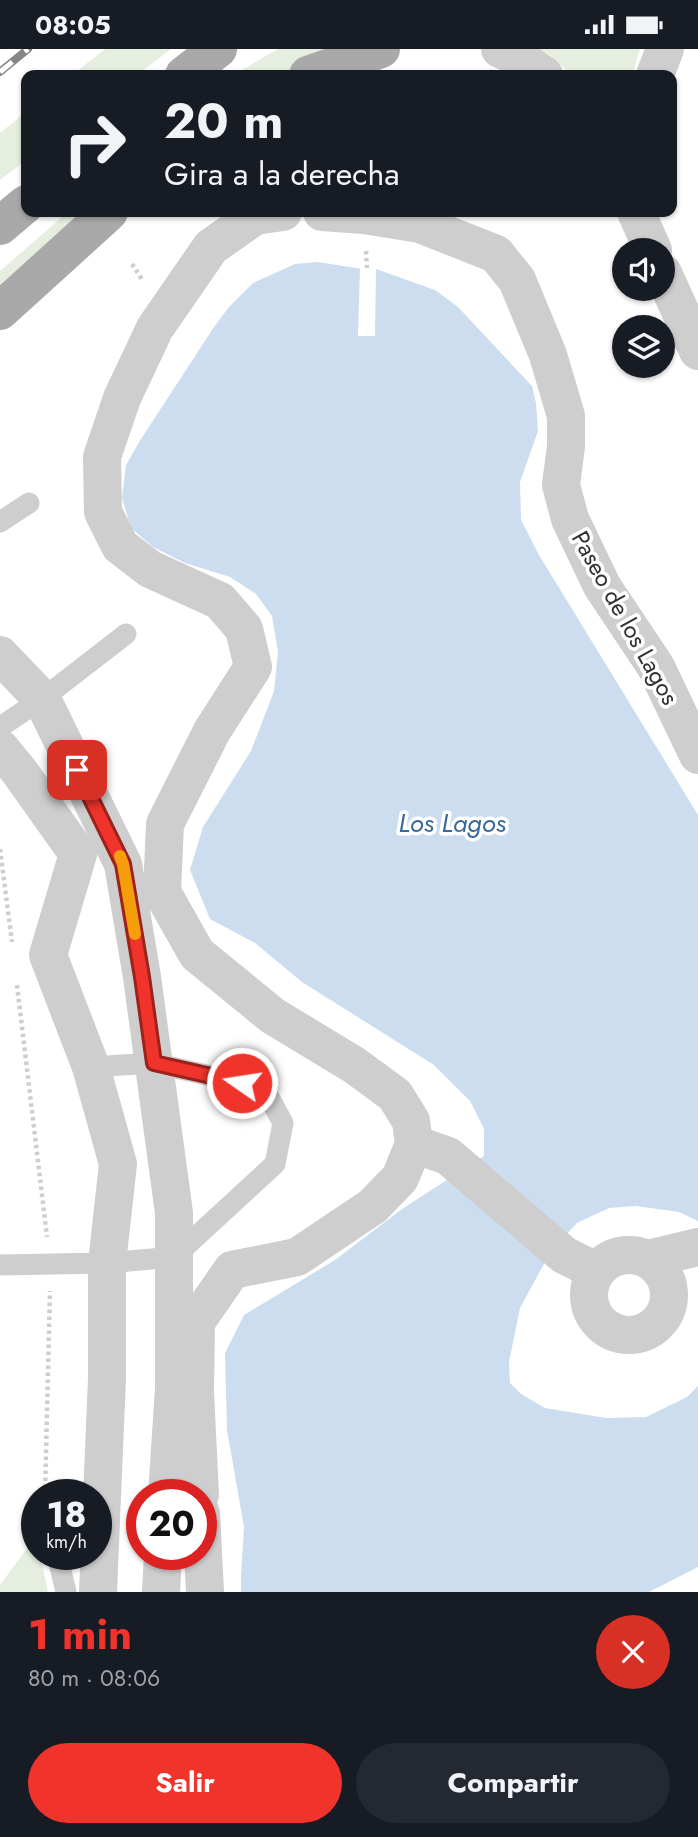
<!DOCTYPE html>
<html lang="es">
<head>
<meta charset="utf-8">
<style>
  :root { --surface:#171b24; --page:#242831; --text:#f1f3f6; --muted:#9ea1a6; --accent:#f0342b }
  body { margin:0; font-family:Jost,sans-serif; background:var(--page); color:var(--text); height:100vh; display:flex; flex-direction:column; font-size:26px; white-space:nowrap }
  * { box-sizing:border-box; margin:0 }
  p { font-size:23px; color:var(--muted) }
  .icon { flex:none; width:38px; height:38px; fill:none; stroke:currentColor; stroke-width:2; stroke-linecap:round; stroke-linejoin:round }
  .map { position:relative; height:1543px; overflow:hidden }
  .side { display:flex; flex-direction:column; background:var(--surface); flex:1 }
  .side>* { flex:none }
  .top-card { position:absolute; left:21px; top:21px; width:656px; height:147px; border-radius:14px; box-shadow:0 2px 5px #0004; background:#171b24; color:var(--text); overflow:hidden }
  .fabs { position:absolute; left:612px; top:189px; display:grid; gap:14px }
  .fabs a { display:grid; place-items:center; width:63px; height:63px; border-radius:50%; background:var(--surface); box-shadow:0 2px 5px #0004; font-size:35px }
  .speed { position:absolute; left:21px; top:1430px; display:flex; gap:14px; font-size:35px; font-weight:700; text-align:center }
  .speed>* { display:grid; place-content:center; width:91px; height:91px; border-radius:50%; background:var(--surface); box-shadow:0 2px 5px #0004; line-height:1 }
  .speed small { font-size:18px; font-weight:400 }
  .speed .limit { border:10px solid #d22; background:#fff; color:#111 }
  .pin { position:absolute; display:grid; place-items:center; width:60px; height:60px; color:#fff; margin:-30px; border-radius:14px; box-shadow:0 4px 10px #0006 }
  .me { position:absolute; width:77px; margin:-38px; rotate:283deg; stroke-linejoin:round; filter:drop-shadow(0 0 5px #0008) }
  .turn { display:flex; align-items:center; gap:24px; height:147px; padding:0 28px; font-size:32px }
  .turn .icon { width:91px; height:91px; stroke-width:2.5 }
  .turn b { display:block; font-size:49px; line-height:60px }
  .round { display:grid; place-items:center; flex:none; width:74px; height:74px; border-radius:37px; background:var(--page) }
  .head { display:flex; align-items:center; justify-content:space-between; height:119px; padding:0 28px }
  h1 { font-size:42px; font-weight:700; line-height:52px; color:var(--accent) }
  .action { display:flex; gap:14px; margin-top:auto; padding:14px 28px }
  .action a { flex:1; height:80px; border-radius:42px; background:var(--accent); color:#fff; font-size:28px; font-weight:700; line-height:80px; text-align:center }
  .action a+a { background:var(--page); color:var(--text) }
  .status { display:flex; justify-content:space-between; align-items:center; height:49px; padding:0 35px; background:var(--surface); direction:ltr }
  .status svg { height:19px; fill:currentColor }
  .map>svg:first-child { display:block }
  .green { fill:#e6efdf }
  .water { fill:#cbddef }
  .pier { fill:#fff }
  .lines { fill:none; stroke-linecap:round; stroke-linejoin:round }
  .path { stroke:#cecece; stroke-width:4.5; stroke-dasharray:3.5 3.5; stroke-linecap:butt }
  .lane { stroke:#cecece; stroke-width:21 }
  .street { stroke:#cecece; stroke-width:38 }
  .primary { stroke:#a9a9a9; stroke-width:38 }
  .rail-casing { stroke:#868686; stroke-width:8 }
  .rail { stroke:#fff; stroke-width:5; stroke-dasharray:16; stroke-linecap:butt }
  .route-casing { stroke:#9c221c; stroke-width:18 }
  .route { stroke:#f0342b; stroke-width:12 }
  .slow { stroke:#f59e0b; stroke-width:12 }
  .labels { text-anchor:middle; stroke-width:7; stroke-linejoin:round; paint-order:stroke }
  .street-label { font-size:24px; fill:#313131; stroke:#fff }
  .water-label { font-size:26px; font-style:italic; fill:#39699a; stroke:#fff }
</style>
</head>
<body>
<div class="status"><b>08:05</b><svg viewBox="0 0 49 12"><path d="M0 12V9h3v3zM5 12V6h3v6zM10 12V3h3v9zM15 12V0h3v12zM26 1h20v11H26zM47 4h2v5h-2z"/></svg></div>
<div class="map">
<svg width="698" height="1543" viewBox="0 0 698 1543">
  <rect width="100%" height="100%" fill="#fff"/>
  <g class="green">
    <polygon points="105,0 171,0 137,26 72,26"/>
    <polygon points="278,0 331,0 281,26 233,26"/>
    <polygon points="536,0 640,0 632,26 572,26 550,6"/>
    <polygon points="26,63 26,111 0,131 0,84"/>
    <polygon points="68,163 93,163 0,242 0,222"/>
    <polygon points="36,1487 37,1505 40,1505 48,1543 0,1543 0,1536"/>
  </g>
  <polygon class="water" points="317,213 363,220 376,220 435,241 458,258 532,337 536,354 538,382 520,433 521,471 539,506 698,766 698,1172 679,1163 636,1157 609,1159 577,1174 551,1202 520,1259 509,1313 510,1334 521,1345 545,1359 606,1369 646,1368 687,1348 698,1337 698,1518 649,1543 241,1543 241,1527 244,1478 227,1381 225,1304 244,1266 335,1211 402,1160 484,1107 484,1080 470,1052 434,1016 302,933 255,894 210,870 190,821 203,778 251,702 274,642 278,603 272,567 256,545 230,528 185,514 153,498 131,479 122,449 126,416 141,390 214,278 229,258 253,234 295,215"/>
  <polygon class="pier" points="360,219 376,220 375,287 358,287"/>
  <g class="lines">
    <g class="path">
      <polyline points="366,202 367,219"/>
      <polyline points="132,215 143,232"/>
      <polyline points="0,800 12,893"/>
      <polyline points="17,936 47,1188"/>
      <polyline points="45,1446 50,1242"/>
    </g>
    <g class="lane">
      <polyline points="0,473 29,454"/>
      <polyline points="0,678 42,650 126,585"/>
      <polyline points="0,1216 107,1214 174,1208 275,1115 283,1074 264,1039 154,1014 91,1018"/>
      <polyline points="57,1505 66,1543"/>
    </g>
    <g class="street">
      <polyline points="500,0 516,7 544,26"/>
      <polyline points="655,26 665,0"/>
      <polyline points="322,163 364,166 420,175 496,205 517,231 548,306 566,367 566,397 561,436 570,470 602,537 656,618 698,706"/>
      <polyline points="636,163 653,201"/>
      <polyline points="663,224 698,302"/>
      <polyline points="0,606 42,650 123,815 142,928 174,1164 174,1339 167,1446"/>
      <polyline points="0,699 19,722 78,805 48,906 91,1018 118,1115 107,1214 107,1329 98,1543"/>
      <polyline points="414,1095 448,1107 564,1206 596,1222"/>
      <circle cx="629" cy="1246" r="40"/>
      <polyline points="648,1210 698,1198"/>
      <polyline points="200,1446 195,1343 196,1273 232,1221 297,1208 373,1157 400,1129 414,1095 411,1072 395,1046 354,1016 273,967 197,905 162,843 165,775 212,682 253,618 244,580 220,552 150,520 120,497 103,463 102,408 122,349 155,279 211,198 255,167 283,163"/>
      <polyline points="201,1464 205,1543"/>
      <polyline points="161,1543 163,1505"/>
    </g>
    <g class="primary">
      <polyline points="184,26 218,0"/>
      <polyline points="308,26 381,0"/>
      <polyline points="0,177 26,155"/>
      <polyline points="0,262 109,163"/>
    </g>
    <defs>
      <polyline id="rail" points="0,23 28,0"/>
    </defs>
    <use href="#rail" class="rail-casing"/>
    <use href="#rail" class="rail"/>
  </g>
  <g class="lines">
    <defs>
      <polyline id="route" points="77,721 123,815 142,928 154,1014 242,1034"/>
    </defs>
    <use href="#route" class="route-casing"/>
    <use href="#route" class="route"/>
    <polyline class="slow" points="120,807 123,815 135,885"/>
  </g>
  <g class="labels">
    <g class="street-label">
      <text transform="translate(625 569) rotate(61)" y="8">Paseo de los Lagos</text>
    </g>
    <g class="water-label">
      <text x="452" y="783">Los Lagos</text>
    </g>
  </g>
</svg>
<div class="fabs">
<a><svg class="icon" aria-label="sound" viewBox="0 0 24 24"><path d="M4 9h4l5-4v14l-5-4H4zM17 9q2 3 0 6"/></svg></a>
<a><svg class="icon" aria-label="layers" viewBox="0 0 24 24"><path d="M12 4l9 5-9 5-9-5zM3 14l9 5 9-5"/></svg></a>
</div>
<div class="speed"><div>18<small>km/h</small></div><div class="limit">20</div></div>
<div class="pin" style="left:77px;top:721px;background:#d93025"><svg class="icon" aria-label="arrive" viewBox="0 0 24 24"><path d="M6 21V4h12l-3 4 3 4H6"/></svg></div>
<svg class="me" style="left:242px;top:1034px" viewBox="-20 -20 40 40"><circle r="17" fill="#f0342b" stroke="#fff" stroke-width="3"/><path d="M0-11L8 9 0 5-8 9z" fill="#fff"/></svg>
<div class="top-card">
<div class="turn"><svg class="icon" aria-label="right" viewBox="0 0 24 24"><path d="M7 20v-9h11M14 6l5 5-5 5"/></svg><div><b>20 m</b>Gira a la derecha</div></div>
</div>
</div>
<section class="side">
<div class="head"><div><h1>1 min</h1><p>80 m · 08:06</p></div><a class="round" style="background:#d93025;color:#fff"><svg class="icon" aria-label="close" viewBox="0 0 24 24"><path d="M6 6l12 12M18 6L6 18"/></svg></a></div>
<div class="action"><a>Salir</a><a>Compartir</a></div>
</section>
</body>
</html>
